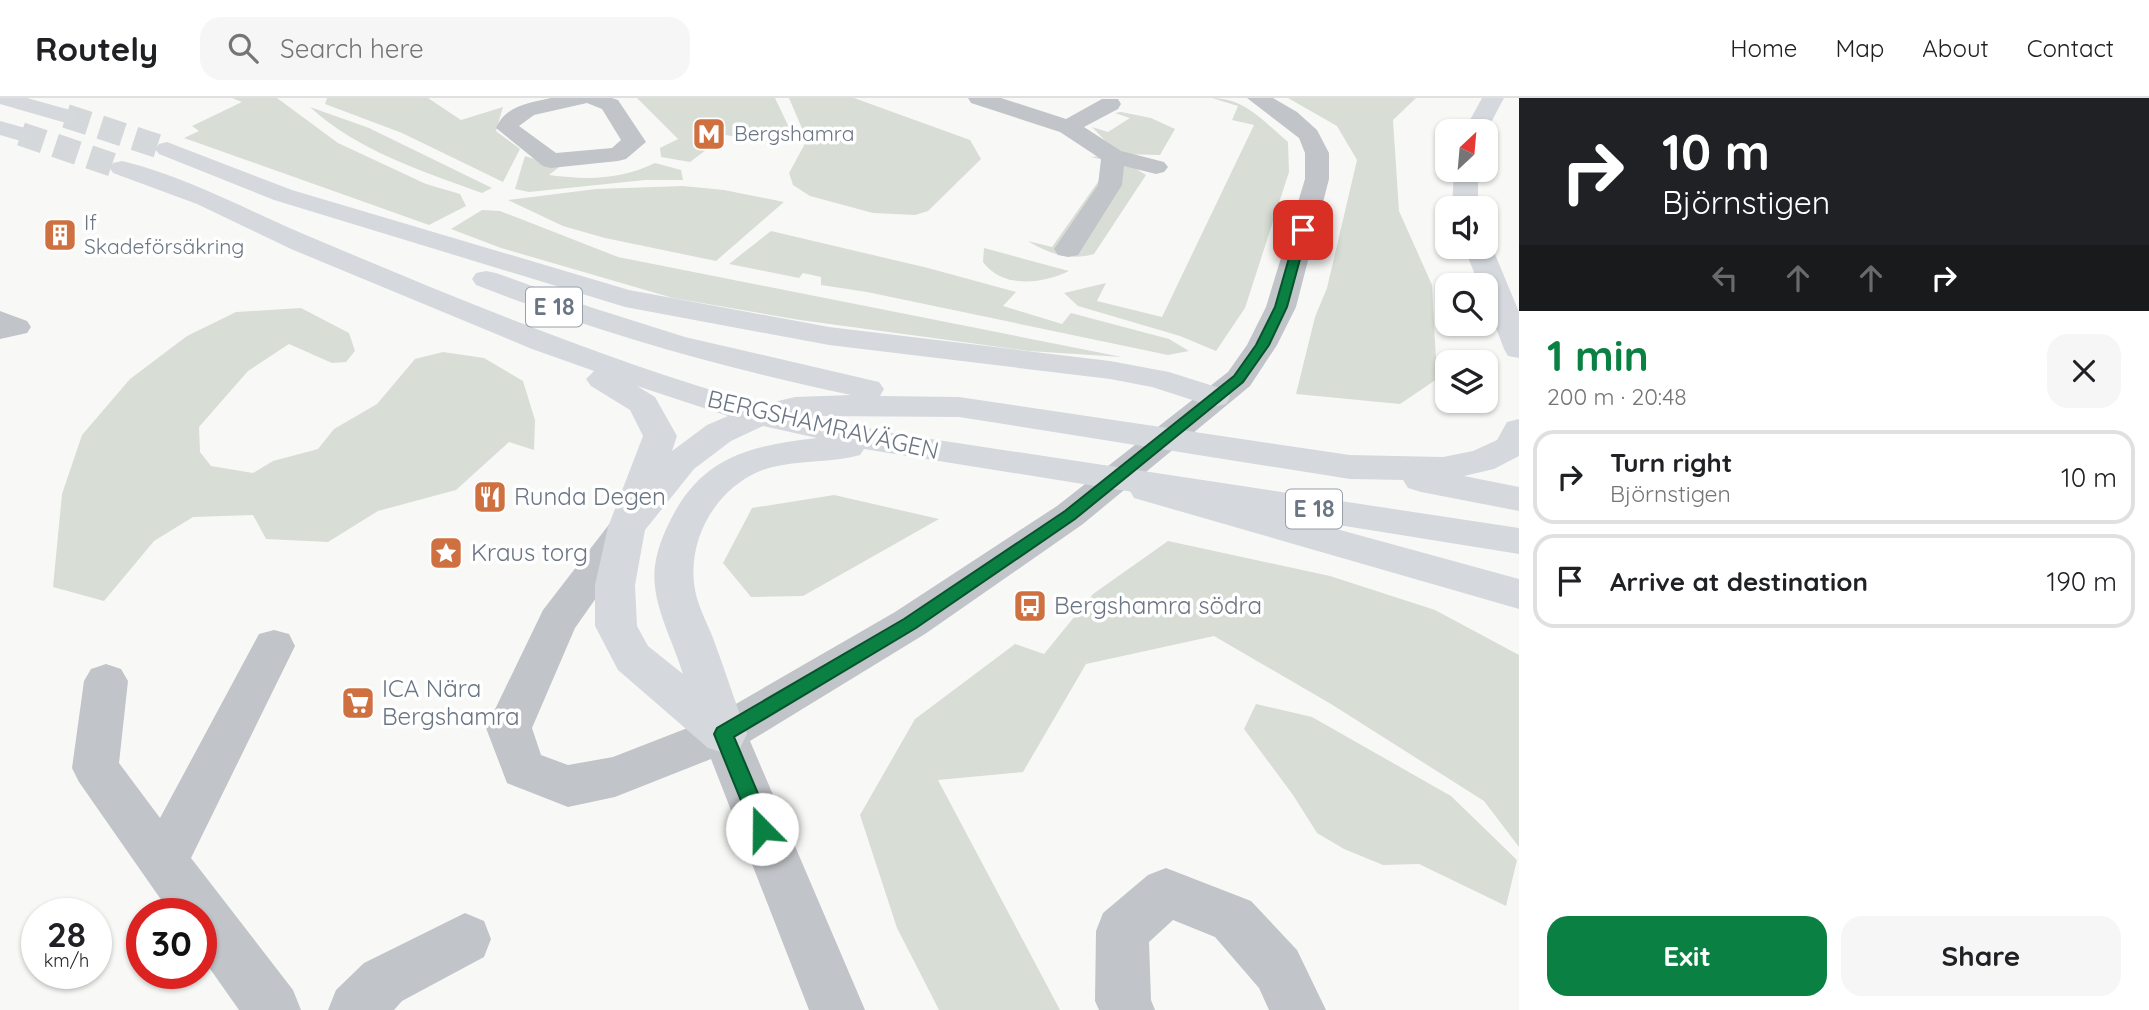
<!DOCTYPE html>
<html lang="en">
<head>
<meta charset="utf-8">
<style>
  :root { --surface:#fff; --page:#f6f6f6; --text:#202124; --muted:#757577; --line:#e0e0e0; --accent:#0b8043 }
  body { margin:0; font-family:Quicksand,sans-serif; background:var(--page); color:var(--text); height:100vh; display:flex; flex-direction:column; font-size:26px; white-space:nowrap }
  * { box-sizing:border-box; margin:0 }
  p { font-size:23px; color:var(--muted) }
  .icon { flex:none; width:38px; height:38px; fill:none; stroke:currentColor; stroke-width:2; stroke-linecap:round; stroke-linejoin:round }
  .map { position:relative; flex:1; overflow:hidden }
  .panel { display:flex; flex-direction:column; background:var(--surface); width:630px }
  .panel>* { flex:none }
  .hud { background:#202124; color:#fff; overflow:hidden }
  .needle { width:46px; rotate:26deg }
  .tools { position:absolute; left:1435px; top:21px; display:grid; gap:14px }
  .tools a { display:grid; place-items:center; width:63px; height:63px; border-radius:14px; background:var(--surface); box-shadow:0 2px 5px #0004; font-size:35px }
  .speed { position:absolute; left:21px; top:800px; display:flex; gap:14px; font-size:35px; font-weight:700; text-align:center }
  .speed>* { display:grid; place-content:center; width:91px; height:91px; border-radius:50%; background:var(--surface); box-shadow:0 2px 5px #0004; line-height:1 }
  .speed small { font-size:18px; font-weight:400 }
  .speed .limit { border:10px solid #d22; background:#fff; color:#111 }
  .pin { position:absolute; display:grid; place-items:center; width:60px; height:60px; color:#fff; margin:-30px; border-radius:14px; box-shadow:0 4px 10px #0006 }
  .me { position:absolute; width:77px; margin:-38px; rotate:338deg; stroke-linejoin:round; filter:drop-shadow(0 0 5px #0008) }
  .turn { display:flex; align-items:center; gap:24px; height:147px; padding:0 28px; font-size:32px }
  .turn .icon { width:91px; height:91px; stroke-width:2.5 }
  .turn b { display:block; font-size:49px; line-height:60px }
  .lanes { display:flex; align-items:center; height:66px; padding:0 28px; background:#0003; justify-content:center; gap:35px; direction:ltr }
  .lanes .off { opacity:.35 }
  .round { display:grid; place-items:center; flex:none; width:74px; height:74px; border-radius:21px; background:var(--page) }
  .headline { display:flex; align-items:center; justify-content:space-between; height:119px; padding:0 28px }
  h1 { font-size:42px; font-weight:700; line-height:52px; color:var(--accent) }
  .primary-button { display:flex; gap:14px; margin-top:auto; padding:14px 28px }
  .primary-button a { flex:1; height:80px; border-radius:21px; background:var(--accent); color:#fff; font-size:28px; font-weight:700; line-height:80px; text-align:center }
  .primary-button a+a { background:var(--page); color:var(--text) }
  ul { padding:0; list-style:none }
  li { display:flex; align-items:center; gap:21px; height:94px; margin:0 14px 10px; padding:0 14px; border:4px solid var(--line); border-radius:21px }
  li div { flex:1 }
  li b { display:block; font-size:26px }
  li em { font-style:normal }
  header { display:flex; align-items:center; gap:42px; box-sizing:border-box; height:98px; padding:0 35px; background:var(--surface); border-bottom:2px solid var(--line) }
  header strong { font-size:33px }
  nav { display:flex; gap:38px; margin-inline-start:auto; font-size:24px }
  .search { width:490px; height:63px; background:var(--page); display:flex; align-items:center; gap:18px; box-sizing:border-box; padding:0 24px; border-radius:21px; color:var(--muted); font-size:26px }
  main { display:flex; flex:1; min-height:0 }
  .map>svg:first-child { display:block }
  .green { fill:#d8ddd6 }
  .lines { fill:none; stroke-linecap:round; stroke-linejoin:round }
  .highway-tunnel { stroke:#d5d8da; stroke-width:24; stroke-dasharray:24 12; stroke-linecap:butt }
  .minor { fill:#c1c4c8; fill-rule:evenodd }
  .major { fill:#d5d9dd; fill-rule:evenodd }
  .highway { fill:#d5d9dd; fill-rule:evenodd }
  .route { fill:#0b8043; stroke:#07532c; stroke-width:2 }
  .labels { text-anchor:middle; stroke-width:7; stroke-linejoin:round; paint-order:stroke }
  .far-poi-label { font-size:21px; fill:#6b7684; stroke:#fff; text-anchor:start }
  .shield { fill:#fff; stroke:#979fa9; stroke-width:2 }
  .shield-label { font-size:23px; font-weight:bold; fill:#6b7684 }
  .street-label { font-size:24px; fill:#6b7684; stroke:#fff }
  .poi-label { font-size:24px; fill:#6b7684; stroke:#fff; text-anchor:start }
</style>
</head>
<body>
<header>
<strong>Routely</strong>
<div class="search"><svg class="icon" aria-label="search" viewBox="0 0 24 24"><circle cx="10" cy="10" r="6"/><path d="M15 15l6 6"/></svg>Search here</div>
<nav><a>Home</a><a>Map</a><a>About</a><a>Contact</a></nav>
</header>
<main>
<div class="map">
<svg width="1519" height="912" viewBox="0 0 1519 912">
  <rect width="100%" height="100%" fill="#f8f9f7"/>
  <g class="green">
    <polygon points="232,0 277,0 338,45 426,86 460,96 466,108 429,127 184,40 199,33 192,28 242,4"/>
    <polygon points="327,0 428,0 461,22 503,9 496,33 520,51 503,84 402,35 325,6"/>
    <polygon points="637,0 775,0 794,40 763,44 726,37 690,64 661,59 660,50 678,41"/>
    <polygon points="789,0 854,0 970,42 981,61 928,113 915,117 873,115 810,98 793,87 789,75 807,42"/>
    <path d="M1212 0C1245 0 1264 24 1288 44L1289 74 1245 210 1216 253 1180 238 1078 208 1064 195 1106 185 1097 203 1162 219 1254 27 1232 22 1238 8Z"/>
    <polygon points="1288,0 1416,0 1393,22 1399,113 1432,187 1437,281 1400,306 1296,296 1315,219 1327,190 1357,62 1337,28"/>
    <path d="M310 9 369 30 492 90 482 95C422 73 358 53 310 9Z"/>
    <polygon points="1121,14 1151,20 1175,31 1160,57 1118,56 1092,29 1108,34 1130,20 1115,15"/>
    <path d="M525 58 559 69 549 77C587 82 620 82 655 65L681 72 683 82H645L529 94 515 91Z"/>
    <path d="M1101 58 1130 67 1146 77 1094 156C1071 163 1049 156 1028 143L1052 149 1112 64 1091 59Z"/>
    <polygon points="683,88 724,92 784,104 716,163 605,140 563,128 508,102 596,91"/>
    <polygon points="482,112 500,113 618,159 1122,259 1029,253 800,222 673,200 501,150 451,131"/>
    <polygon points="771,133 928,170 1016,194 1003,208 1062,226 1071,215 1169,241 1189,253 1168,257 867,194 821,187 821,179 803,175 799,180 729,166"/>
    <path d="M984 150 1069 173C1042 186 1003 191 983 164Z"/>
    <polygon points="301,210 349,235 355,253 346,264 332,265 289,246 248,273 199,329 200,354 211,368 253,375 273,363 318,351 334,331 377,306 415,261 443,254 484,260 523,283 535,322 534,352 509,344 456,392 378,413 328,444 266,441 253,417 193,419 154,443 104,503 53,489 62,396 82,337 130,281 187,238 236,214"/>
    <polygon points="834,397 939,421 803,498 751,499 723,465 752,410"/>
    <polygon points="1168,443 1330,478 1435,512 1519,557 1519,749 1484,703 1331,606 1214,538 1086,566 1023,674 938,682 1060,912 939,912 897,830 860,717 915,621 1015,546 1044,556 1093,496"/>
    <polygon points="1256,606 1312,619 1451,698 1517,762 1506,808 1419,766 1383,767 1344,751 1317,735 1293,697 1244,631"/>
  </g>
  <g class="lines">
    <g class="highway-tunnel">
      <polyline points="66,18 167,51"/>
      <polyline points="21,36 122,70"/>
    </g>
    <g class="minor">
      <path d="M551 0H612L618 2 646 44 626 61 618 63 551 70 543 68 496 30C506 7 529 5 551 0ZM587 5 602 11 621 42 612 50 556 55 519 28 534 17Z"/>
      <polygon points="968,0 1001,0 1066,21 1102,1 1118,1 1121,6 1118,11 1084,29 1121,53 1164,64 1168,69 1164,74 1156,76 1124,68 1122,87 1078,157 1068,159 1058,157 1054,151 1098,87 1101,61 1060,34 971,5"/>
      <polygon points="1247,0 1273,0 1297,14 1317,32 1329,55 1329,81 1296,209 1277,247 1250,288 1083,426 925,536 750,643 865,912 809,912 711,661 615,699 568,709 507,685 486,630 543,512 614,420 627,416 640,420 646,429 575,530 532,630 541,657 568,667 613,659 708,622 895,514 1057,408 1228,274 1247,247 1266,209 1305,81 1305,55 1299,40"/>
      <polygon points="0,213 27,223 31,229 27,235 0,241"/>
      <polygon points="274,532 289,536 295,548 191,760 293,892 301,912 239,912 201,858 201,816 171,816 79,684 72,670 84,583 91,571 106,566 121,571 128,583 119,665 160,720 259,536"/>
      <polygon points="1166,770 1251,803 1297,852 1326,912 1269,912 1259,890 1215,839 1173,822 1149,844 1151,902 1155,912 1099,912 1095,903 1096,833 1103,815 1148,777"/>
      <polygon points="465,815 484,823 491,841 484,859 402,903 394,912 328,912 336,892 364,865"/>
    </g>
    <polygon class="major" points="1147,379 1519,481 1519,511 1134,400 1129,391 1134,382"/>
    <g class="highway">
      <polygon points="0,0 27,0 74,13 77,18 74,23 66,25 0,6"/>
      <polygon points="1482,0 1504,0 1486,34 1464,33"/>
      <polygon points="0,23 29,31 32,36 29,41 21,43 0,37"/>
      <polygon points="167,44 292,92 629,192 829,229 1110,263 1169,274 1226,292 1230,299 1226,306 1214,309 1152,289 1110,281 829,247 625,209 274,102 159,56 155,51 159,46"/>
      <path d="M122 63C189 79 250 114 313 140 460 202 607 263 761 307L795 299 851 297C723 270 598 235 476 187L472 181 476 175 486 173 496 175 590 209 685 239 879 284 884 291 880 298 959 299 1350 357 1443 359 1473 353 1497 342 1507 324 1519 321V358L1494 371 1464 378 1519 389V413L1421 394 1408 390 1403 382 1350 381 959 319 812 318 885 334 1519 430V456L864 351 860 357C828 366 792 361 760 373 717 391 689 438 694 485 696 505 706 522 713 540 725 572 735 604 747 636L740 650 724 655 708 650 618 572 595 528V487L608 429 643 338 630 312 591 288 586 281 594 273 532 251 291 151 197 106 113 75 110 70 113 65ZM637 288 728 318 707 327 672 353 677 338 655 299ZM763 328 817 340C748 348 700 359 668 427 659 446 652 467 655 489 658 517 675 549 683 576L648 548 637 528 635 487 645 432 694 371 731 343Z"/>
      <polygon points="1454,72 1478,72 1478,110 1452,110"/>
      <polygon points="1486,143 1492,149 1519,214 1519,260 1508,258 1504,251 1486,204 1486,187 1479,187 1464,149 1486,149"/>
    </g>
  </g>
  <polygon class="route" points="1303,129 1308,132 1287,209 1269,247 1243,284 1075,421 916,530 734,639 773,731 770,737 762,740 755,737 714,636 717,630 904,521 1065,413 1234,278 1256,247 1275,209 1297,132"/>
  <defs>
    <symbol id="metro-square" viewBox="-11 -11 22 22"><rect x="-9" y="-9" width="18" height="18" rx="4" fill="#cf7040" stroke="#fff"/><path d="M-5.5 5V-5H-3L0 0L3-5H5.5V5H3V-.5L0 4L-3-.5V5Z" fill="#fff"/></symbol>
    <symbol id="building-square" viewBox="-11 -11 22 22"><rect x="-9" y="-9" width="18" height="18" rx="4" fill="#cf7040" stroke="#fff"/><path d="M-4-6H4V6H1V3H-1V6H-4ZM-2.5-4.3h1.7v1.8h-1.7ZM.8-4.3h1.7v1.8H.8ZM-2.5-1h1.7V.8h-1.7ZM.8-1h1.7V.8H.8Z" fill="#fff"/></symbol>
    <symbol id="restaurant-square" viewBox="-11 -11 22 22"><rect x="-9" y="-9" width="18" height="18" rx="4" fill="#cf7040" stroke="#fff"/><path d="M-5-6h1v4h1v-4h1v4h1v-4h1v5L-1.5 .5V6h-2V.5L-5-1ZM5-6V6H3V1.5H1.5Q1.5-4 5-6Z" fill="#fff"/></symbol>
    <symbol id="sight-square" viewBox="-11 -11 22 22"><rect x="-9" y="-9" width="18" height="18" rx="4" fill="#cf7040" stroke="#fff"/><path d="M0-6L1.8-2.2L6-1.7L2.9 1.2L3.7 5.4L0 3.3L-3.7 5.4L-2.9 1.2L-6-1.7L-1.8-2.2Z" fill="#fff"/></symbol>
    <symbol id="bus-square" viewBox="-11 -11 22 22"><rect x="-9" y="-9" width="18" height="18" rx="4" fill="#cf7040" stroke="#fff"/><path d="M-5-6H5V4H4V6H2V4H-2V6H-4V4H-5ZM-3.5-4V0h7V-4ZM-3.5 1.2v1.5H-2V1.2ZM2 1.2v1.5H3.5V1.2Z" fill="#fff"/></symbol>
    <symbol id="supermarket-square" viewBox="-11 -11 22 22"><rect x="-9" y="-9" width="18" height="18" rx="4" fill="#cf7040" stroke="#fff"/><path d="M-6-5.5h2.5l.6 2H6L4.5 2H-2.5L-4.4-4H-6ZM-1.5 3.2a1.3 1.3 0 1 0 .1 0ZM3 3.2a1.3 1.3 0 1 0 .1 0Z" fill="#fff"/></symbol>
  </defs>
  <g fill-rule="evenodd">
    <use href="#metro-square" x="690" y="17" width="38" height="38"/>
    <use href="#building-square" x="41" y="118" width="38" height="38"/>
    <use href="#restaurant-square" x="471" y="380" width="38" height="38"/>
    <use href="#sight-square" x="427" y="436" width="38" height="38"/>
    <use href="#bus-square" x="1011" y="489" width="38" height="38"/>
    <use href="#supermarket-square" x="339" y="586" width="38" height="38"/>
  </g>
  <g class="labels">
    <g class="far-poi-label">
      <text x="734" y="43">Bergshamra</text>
      <text x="84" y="132">If<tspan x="84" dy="24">Skadeförsäkring</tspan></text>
    </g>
    <g class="shield">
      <rect x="526" y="189.5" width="56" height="39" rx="5"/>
      <rect x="1286" y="391.5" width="56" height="39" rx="5"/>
    </g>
    <g class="shield-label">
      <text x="554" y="217">E 18</text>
      <text x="1314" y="419">E 18</text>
    </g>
    <g class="street-label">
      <text transform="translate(823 327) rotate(13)" y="8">BERGSHAMRAVÄGEN</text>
    </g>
    <g class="poi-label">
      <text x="514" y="407">Runda Degen</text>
      <text x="471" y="463">Kraus torg</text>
      <text x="1054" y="516">Bergshamra södra</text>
      <text x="382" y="599">ICA Nära<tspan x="382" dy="28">Bergshamra</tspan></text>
    </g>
  </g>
</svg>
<div class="tools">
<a><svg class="needle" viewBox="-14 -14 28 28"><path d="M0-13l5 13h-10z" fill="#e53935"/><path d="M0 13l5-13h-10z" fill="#757577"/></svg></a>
<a><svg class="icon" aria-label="sound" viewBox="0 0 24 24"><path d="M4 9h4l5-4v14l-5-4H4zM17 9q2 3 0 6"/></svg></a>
<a><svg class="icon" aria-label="search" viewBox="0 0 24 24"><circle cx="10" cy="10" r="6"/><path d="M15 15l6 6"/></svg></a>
<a><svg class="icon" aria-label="layers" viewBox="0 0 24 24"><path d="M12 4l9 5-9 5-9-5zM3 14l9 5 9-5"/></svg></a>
</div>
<div class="speed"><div>28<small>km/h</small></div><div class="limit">30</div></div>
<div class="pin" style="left:1303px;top:132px;background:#d93025"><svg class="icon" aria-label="arrive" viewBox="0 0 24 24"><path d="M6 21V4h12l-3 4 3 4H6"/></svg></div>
<svg class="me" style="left:762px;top:731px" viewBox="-20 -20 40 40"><circle r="19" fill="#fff"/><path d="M0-13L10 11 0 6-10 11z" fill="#0b8043"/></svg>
</div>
<section class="panel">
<div class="hud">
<div class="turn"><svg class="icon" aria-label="right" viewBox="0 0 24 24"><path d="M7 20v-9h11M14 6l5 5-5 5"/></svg><div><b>10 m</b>Björnstigen</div></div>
<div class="lanes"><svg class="icon off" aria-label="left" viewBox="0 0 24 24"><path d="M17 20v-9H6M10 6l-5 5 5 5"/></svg><svg class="icon off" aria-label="ahead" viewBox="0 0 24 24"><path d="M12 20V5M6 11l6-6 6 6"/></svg><svg class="icon off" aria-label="ahead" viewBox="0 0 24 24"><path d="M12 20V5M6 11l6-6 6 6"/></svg><svg class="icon" aria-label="right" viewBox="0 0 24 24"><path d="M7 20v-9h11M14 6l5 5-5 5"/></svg></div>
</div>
<div class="headline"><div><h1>1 min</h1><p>200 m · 20:48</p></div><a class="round"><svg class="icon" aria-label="close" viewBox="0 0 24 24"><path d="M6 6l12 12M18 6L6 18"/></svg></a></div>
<ul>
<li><svg class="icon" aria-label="right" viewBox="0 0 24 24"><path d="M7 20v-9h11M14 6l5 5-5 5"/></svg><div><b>Turn right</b><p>Björnstigen</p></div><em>10 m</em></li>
<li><svg class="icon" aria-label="arrive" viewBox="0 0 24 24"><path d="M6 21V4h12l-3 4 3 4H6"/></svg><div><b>Arrive at destination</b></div><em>190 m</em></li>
</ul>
<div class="primary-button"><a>Exit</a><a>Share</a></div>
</section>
</main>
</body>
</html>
